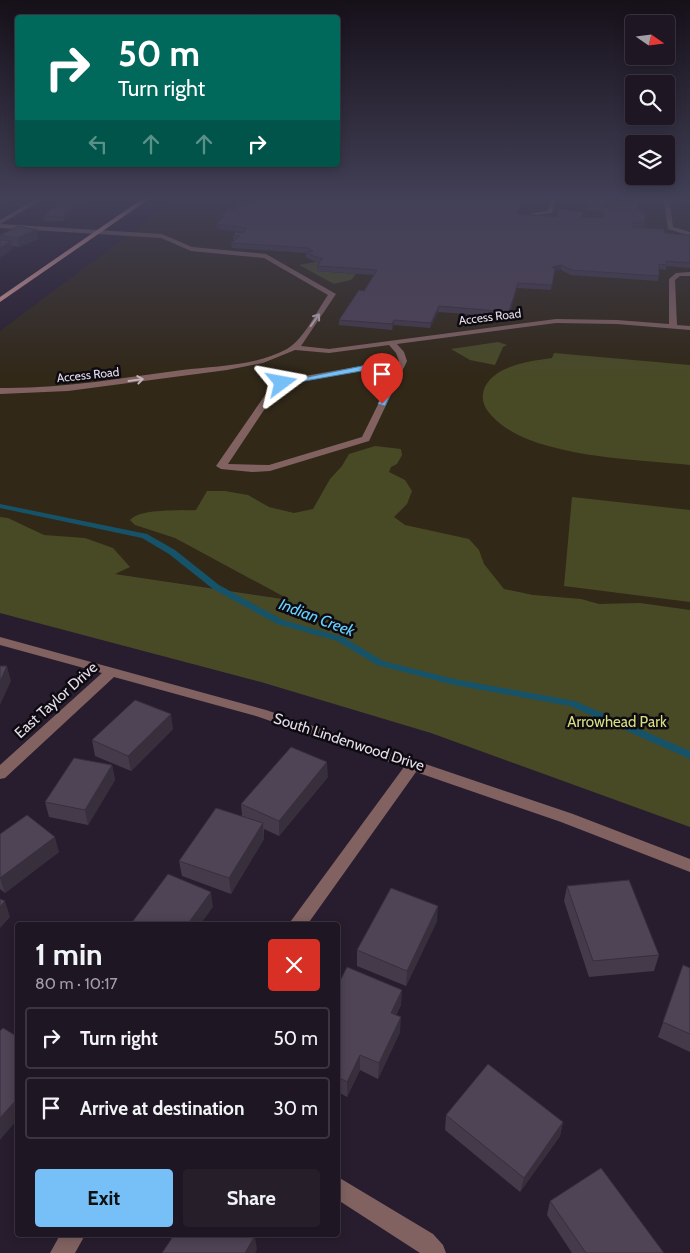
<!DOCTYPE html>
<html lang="en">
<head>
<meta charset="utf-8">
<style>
  :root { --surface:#1e1622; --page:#261f2a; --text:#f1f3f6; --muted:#a19fa5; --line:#3c3540; --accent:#77bff7 }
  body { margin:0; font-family:Cabin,sans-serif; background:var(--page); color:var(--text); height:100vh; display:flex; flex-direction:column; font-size:19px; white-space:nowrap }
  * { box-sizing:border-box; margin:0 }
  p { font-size:16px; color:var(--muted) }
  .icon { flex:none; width:28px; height:28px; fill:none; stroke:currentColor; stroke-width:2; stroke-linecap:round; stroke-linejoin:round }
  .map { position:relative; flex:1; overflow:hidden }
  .drawer { position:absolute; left:15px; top:922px; width:325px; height:315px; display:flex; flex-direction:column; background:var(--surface); border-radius:5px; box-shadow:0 2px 12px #0003,0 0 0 1px var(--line) }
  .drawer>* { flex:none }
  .top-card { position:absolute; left:15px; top:15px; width:325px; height:152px; border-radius:5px; box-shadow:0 2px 12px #0003,0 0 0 1px var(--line); background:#00695c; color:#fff; overflow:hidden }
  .needle { width:32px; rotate:104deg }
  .buttons { position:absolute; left:625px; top:15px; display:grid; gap:10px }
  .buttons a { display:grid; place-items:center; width:50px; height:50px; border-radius:5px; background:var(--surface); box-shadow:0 2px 12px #0003,0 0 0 1px var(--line); font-size:25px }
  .pin { position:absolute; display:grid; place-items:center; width:42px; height:42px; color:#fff; margin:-51px -21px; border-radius:50% 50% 50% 0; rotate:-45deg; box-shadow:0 0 5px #0007 }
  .pin .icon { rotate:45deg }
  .me { position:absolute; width:55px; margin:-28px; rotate:77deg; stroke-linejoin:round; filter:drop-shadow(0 0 4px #0008) }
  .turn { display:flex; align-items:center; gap:18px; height:105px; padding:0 20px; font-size:22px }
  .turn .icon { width:65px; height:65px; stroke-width:2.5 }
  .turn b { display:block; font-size:35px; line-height:42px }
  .lanes { display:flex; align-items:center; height:48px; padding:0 20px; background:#0003; justify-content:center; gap:25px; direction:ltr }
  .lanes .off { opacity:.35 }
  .round { display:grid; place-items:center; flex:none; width:52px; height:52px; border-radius:5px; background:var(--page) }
  .headline { display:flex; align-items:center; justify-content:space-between; height:85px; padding:0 20px }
  h1 { font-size:30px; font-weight:700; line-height:38px }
  .action { display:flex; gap:10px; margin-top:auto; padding:10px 20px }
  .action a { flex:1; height:58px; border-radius:5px; background:var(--accent); color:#111; font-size:20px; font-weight:700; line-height:58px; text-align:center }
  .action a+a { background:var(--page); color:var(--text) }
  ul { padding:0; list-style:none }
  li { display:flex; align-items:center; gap:15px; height:62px; margin:0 10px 8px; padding:0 10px; border:2px solid var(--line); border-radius:5px }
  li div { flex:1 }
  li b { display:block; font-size:19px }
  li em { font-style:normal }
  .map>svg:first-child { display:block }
  .education { fill:#312818 }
  .green { fill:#484a26 }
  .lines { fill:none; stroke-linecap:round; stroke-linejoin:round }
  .stream { fill:#165369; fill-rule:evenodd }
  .minor { fill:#816261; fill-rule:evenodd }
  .major { fill:#e1a29f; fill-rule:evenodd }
  .wall { fill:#443a4a }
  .shaded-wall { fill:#372f3c }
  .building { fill:#4f4356; stroke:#372f3c }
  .oneway { stroke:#c2b3ba }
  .route { fill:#77bff7; stroke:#4d7ca1 }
  .labels { text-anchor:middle; stroke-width:5; stroke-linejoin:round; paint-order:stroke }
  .far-street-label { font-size:12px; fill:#e5deea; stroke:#0e0a11 }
  .street-label { font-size:15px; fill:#e5deea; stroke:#0e0a11 }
  .park-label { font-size:15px; fill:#d8df81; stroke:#0e0a11 }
  .water-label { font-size:16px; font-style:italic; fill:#65d3ff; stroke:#0e0a11 }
</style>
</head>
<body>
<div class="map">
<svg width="690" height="1253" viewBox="0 0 690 1253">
  <rect width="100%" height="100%" fill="#281d2e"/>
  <polygon class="education" points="177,199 690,199 690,659 0,557 0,331"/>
  <g class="green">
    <polygon points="609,200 638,202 638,213 608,212"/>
    <polygon points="316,262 323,263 317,271 356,274 351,280 334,284 299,265"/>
    <polygon points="498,342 507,345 503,347 495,365 470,360 451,349"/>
    <path d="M554 353 690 365V465C636 459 528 458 491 415 484 407 480 398 485 387 496 365 531 361 552 358Z"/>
    <path d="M375 446 401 449 402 455 397 464 391 467 389 472 405 480 412 491 407 504 394 517 405 525 469 539 479 550 484 564 504 589 533 595 581 599 599 604 640 603 690 610V827L431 733 261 682 0 613V517L8 518 44 535 85 538 113 548 130 567 115 574 290 600 175 538 135 525 130 520C140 508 181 511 196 510L207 491H225L248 495 269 507 294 513 313 509 330 479 342 466 349 454Z"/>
    <polygon points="572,497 690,510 690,602 564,586"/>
  </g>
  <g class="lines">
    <polygon class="stream" points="0,504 147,534 175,550 219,585 283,620 343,637 383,661 454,679 575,701 690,751 690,759 570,706 454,685 377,665 337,641 277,624 213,589 169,554 142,538 0,508"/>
    <g class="minor">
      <polygon points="36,199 44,199 0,224 0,220"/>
      <polygon points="551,199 557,199 552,213 537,215 535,220 531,220 533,213 548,211"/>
      <polygon points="654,199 690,199 690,203 670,201 673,227 690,232 690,236 668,229 664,201"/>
      <path d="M0 224 162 234 192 247 266 254 336 294 301 346 329 349 556 319 617 320 669 324V279L676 273 690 272V276H680L675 280 677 325 690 326V330L617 324 556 323 397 344 404 352 407 361 369 441 270 471 252 472 221 469 216 466 272 385 282 380 367 365 396 367 399 361 396 353 389 345 329 353 295 350 263 363 227 370 68 391 0 394V388C62 389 121 378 182 370 216 366 256 366 287 349 305 338 316 312 328 295L264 258 191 251 161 238 0 228ZM367 369 394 372 362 437 269 465 228 464 278 389 285 385Z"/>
      <polygon points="0,637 266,710 573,814 690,859 690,872 561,822 416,772 307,925 288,925 404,767 256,716 114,677 5,778 0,779 0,765 102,673 0,645"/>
      <polygon points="338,1177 433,1234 443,1245 446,1253 420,1253 338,1200"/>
      <polygon points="60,1235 85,1235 75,1253 50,1253"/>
    </g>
    <polygon class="major" points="142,199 149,199 0,302 0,297"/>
  </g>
  <g class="wall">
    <polygon points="64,199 84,199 85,202 72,209 70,209 70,212 63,221 44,221 44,216 57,208 56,204"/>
    <polygon points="587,199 605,200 604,208 645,222 644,227 633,226 633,227 665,233 690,235 690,268 666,266 666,270 659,269 658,281 571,275 561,270 555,271 551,290 517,288 509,317 438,312 430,328 394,325 392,330 339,325 339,320 364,291 374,275 317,271 317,266 320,262 316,262 306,257 306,253 232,248 231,243 235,240 233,240 233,235 243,232 217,229 216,224 221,220 220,216 235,209 522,203 518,214 603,218 604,212 586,210"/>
    <polygon points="0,234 38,239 19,247 11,246 12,250 0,240"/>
    <polygon points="173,729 131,771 95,756 92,740"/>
    <polygon points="112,765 115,780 88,825 49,817 45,802"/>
    <polygon points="328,777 279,836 264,829 264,839 231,894 182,876 179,861 242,816 241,804"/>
    <polygon points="0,834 59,852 5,893 0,889"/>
    <polygon points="567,886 659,955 654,971 589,977 564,901"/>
    <polygon points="437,921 406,986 357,966 357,950"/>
    <polygon points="683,965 690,968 690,1052 658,1037"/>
    <polygon points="338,985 401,1005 396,1015 400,1032 378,1079 360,1070 347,1097 338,1092"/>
    <polygon points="446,1115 563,1122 560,1136 520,1192 445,1130"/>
    <polygon points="550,1201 664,1253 572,1253 547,1215"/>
  </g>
  <g class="shaded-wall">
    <polygon points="0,199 9,199 0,204"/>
    <polygon points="81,199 84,199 85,202 72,209 71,205"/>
    <polygon points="522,199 522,203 516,219 517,214"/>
    <polygon points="69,208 70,212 63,221 62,217"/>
    <polygon points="37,230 38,239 19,247 17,238 23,235"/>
    <polygon points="11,241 12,250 0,258 0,248"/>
    <polygon points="561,265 561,270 555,271 551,290 552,267"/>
    <polygon points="518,283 517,288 509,317 509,312"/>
    <polygon points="439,306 438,312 430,328 431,323"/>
    <polygon points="394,320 394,325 392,330 392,324"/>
    <polygon points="7,666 11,681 0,705 0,682"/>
    <polygon points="171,714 173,729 131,771 128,756"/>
    <polygon points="327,762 328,777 279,836 279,821"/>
    <polygon points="112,765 115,780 88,825 85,810"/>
    <polygon points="263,823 264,839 231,894 229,878"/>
    <polygon points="55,837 59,852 5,893 0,878"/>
    <polygon points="211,892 213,907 200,925 187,925"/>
    <polygon points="5,901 10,917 0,928 0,907"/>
    <polygon points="438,906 437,921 406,986 407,971"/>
    <polygon points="402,990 401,1005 390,1028 391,1013"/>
    <polygon points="401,1017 400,1032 378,1079 379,1063"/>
    <polygon points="360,1055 360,1070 347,1097 347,1082"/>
    <polygon points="18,1098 18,1119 0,1140 0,1118"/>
    <polygon points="563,1122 560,1136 520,1192 524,1178"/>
    <polygon points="255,1236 257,1250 255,1253 245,1253"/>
  </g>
  <g class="building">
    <polygon points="64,199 81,199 71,205 56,204"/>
    <polygon points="247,199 522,199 517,214 557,217 559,209 583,212 582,217 603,218 604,208 645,211 645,222 634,222 633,227 664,229 665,233 690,235 690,263 666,261 666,265 659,264 659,276 572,270 561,265 552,267 555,269 552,285 518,283 509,312 439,306 431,323 394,320 392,324 339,320 359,290 364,291 377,270 317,266 323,258 316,257 306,252 313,251 308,248 231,243 240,236 233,235 236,232 243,233 247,228 216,224 225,216 220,216 229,208 235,209"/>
    <polygon points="587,199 605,200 604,207 586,206"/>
    <polygon points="52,208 69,208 62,217 44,216"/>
    <polygon points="18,226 37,230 23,235 25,235 17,238 0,235"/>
    <polygon points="0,240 11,241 0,248"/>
    <polygon points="0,666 7,666 0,682"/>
    <polygon points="135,700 171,714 128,756 92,740"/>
    <polygon points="291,747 327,762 279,821 241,804"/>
    <polygon points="74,758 112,765 85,810 45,802"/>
    <polygon points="216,808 263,823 229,878 179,861"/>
    <polygon points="27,815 55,837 0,878 0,834"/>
    <polygon points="168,874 211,892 187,925 130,925"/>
    <polygon points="629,880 659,955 593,961 567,886"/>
    <polygon points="391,888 438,906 407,971 357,950"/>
    <polygon points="0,899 5,901 0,907"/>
    <polygon points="683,965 690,968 690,1034 663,1022"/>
    <polygon points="347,967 402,990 391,1013 401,1017 379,1063 360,1055 347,1082 338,1077 338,985"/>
    <polygon points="3,1028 18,1037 18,1098 0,1118 0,1031"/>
    <polygon points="488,1064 563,1122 524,1178 446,1115"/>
    <polygon points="601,1168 664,1253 586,1253 550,1201"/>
    <polygon points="174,1235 253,1235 255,1236 245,1253 162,1253"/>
  </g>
  <defs><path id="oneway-shaft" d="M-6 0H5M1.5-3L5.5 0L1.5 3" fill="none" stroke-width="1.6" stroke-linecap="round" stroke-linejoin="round" transform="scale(1.25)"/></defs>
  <g class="oneway">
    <use href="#oneway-shaft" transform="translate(315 320) rotate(-55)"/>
    <use href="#oneway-shaft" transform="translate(136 380) rotate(-8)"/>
  </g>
  <linearGradient id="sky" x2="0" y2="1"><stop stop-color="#161019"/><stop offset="0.53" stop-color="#424057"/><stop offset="1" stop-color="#424057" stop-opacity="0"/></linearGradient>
  <rect width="690" height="375" fill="url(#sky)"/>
  <polygon class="route" points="367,365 402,370 385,406 378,404 393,372 367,370 282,385 278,383"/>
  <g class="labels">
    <g class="far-street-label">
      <text transform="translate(490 317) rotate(-7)" y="4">Access Road</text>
      <text transform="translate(88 375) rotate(-6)" y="4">Access Road</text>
    </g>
    <g class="street-label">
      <text transform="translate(56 700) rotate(-42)" y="5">East Taylor Drive</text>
      <text transform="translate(349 742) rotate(18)" y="5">South Lindenwood Drive</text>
    </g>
    <g class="park-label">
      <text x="617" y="727">Arrowhead Park</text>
    </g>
    <g class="water-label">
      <text transform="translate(317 617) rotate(21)" y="6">Indian Creek</text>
    </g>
  </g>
</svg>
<div class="buttons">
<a><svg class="needle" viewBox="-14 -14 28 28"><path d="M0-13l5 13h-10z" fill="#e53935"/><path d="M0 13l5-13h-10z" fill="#a19fa5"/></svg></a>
<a><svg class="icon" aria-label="search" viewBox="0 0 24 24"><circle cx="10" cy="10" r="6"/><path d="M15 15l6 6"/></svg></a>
<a><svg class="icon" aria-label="layers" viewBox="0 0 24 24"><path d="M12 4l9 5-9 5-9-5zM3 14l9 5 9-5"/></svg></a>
</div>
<div class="pin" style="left:382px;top:404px;background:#d93025"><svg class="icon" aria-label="arrive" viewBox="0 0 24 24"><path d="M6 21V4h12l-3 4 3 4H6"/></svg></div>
<svg class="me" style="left:282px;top:383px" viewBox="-20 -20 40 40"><path d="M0-17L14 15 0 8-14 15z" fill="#77bff7" stroke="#fff" stroke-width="4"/></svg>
<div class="top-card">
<div class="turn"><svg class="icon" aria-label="right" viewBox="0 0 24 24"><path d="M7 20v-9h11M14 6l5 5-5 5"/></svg><div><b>50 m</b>Turn right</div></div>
<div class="lanes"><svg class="icon off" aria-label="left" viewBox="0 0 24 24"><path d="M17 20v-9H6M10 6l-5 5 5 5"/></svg><svg class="icon off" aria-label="ahead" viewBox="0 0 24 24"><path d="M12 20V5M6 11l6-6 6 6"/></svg><svg class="icon off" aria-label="ahead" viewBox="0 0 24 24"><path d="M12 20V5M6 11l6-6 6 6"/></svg><svg class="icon" aria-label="right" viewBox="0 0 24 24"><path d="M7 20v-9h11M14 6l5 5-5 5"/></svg></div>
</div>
<section class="drawer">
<div class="headline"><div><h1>1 min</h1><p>80 m · 10:17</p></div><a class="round" style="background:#d93025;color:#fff"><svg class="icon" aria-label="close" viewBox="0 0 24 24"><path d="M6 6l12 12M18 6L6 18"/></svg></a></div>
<ul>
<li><svg class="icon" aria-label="right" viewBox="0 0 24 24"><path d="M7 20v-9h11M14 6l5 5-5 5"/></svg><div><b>Turn right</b></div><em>50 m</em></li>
<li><svg class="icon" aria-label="arrive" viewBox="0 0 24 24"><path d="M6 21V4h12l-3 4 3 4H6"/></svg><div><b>Arrive at destination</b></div><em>30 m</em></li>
</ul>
<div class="action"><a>Exit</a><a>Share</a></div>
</section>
</div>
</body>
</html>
